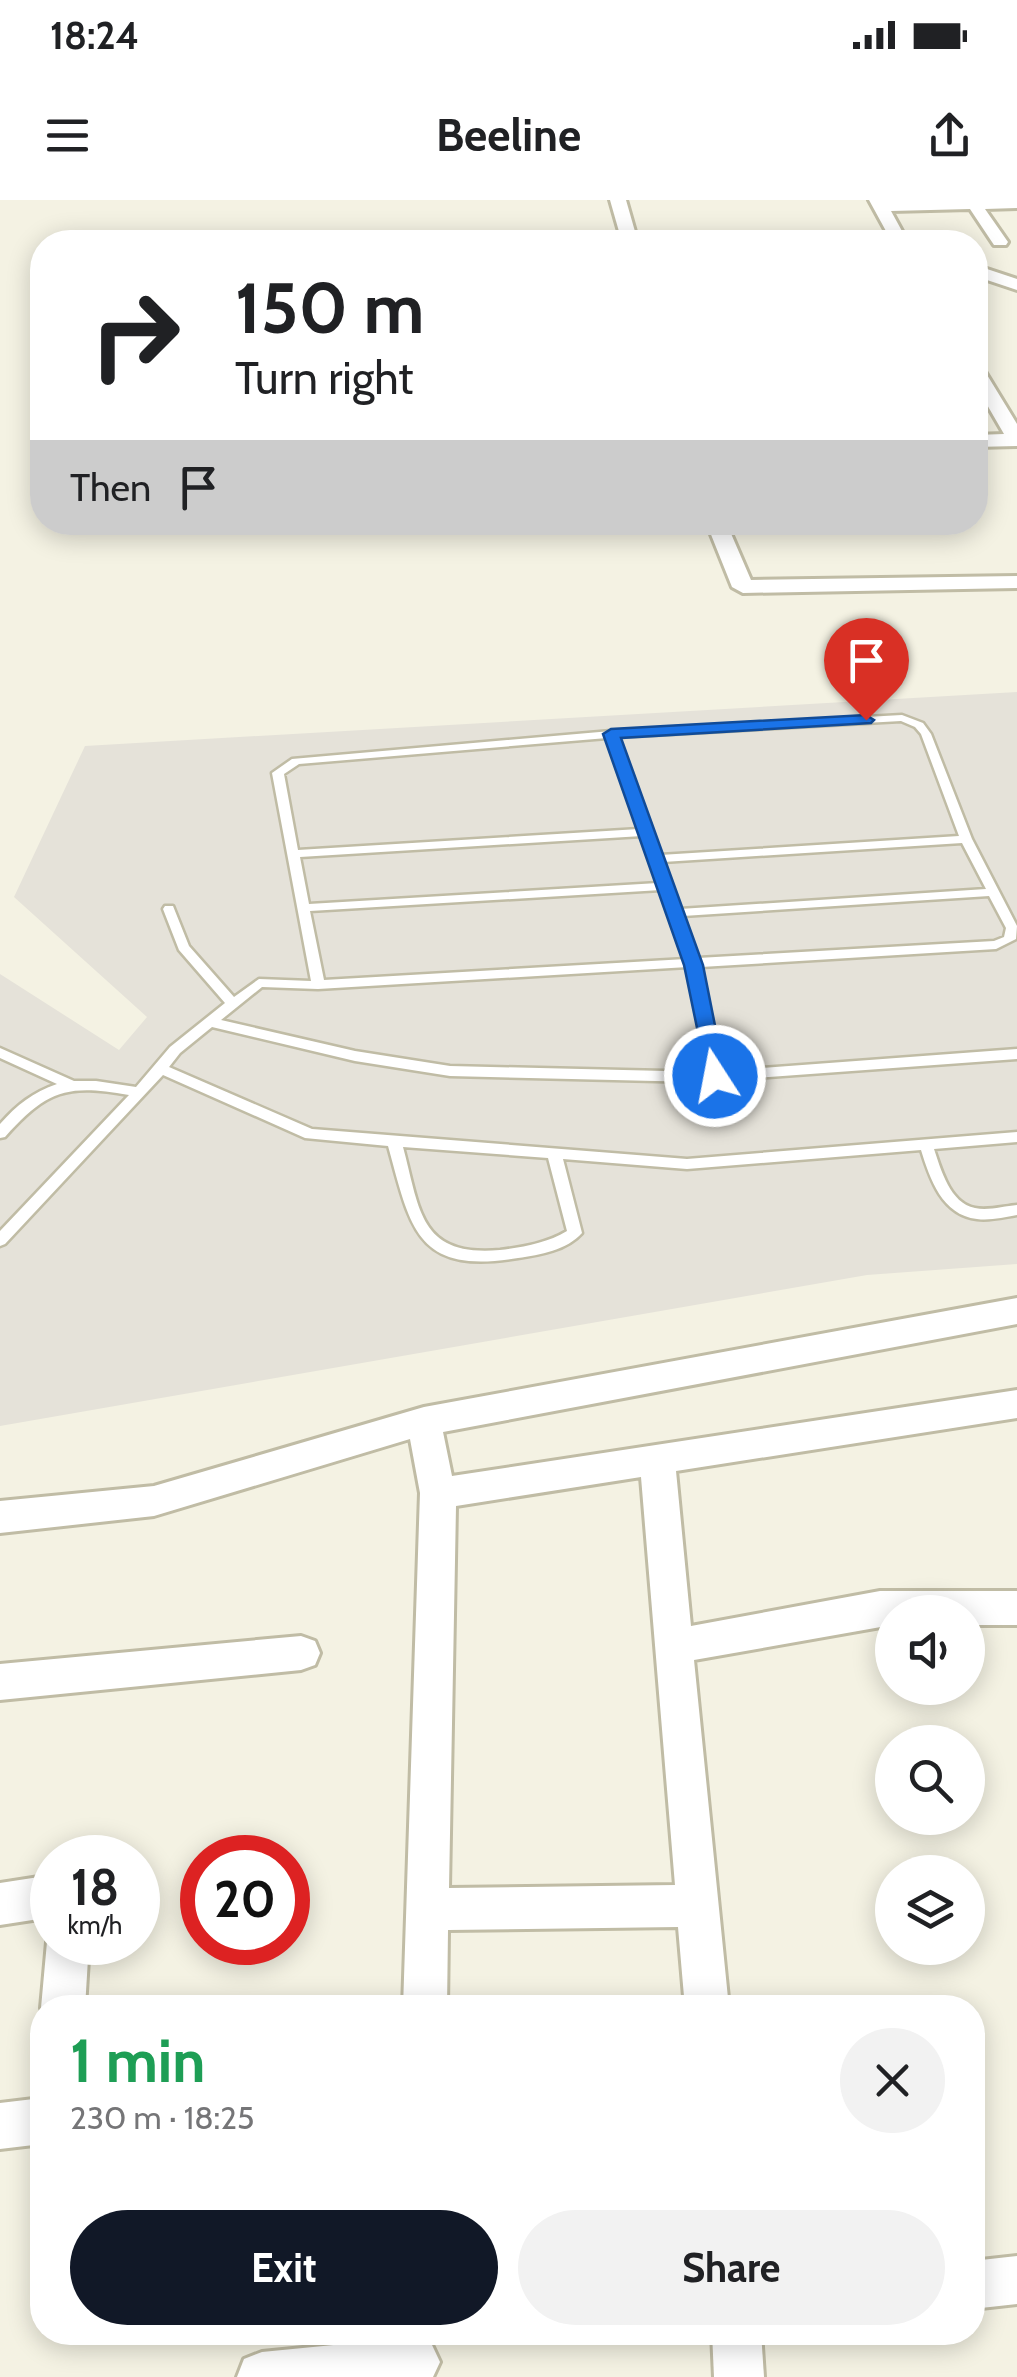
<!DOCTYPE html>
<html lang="en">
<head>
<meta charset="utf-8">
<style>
  :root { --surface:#fff; --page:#f2f2f2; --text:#202124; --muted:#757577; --accent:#111827 }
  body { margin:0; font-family:Cabin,sans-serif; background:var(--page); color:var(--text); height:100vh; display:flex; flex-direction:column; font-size:38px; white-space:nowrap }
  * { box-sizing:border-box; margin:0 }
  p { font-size:32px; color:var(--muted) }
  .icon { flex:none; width:55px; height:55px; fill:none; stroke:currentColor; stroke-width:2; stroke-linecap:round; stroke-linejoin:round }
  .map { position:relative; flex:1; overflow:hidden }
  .panel { position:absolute; left:30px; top:1795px; width:955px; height:350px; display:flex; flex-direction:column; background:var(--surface); border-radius:40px; box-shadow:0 5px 25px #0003 }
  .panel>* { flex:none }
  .banner { position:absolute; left:30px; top:30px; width:958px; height:305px; border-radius:40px; box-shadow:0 5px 25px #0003; background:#fff; color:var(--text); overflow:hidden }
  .buttons { position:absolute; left:875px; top:1395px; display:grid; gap:20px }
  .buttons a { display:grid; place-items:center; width:110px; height:110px; border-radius:50%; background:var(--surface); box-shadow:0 5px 25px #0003; font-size:50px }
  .speed { position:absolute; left:30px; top:1635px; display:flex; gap:20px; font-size:50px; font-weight:700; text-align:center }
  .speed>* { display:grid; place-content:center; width:130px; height:130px; border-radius:50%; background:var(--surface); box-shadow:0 5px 25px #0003; line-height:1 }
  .speed small { font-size:25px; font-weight:400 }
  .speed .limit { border:15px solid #d22; background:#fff; color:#111 }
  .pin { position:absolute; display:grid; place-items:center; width:85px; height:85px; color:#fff; margin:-102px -42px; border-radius:50% 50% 50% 0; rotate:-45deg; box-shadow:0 0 10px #0007 }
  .pin .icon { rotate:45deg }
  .me { position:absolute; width:110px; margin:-55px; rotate:349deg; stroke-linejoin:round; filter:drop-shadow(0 0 8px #0008) }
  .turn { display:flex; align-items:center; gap:35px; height:210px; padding:0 40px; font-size:45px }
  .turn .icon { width:130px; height:130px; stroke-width:2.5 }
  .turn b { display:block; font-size:70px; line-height:85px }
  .then { display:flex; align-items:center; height:95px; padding:0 40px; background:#0003; gap:20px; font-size:38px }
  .round { display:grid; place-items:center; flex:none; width:105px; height:105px; border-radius:52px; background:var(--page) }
  .headline { display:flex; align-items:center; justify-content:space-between; height:170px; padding:0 40px }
  h1 { font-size:60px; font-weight:700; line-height:75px; color:#1e9e55 }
  .primary-button { display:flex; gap:20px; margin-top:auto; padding:20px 40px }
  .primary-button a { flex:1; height:115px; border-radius:60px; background:var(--accent); color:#fff; font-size:40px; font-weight:700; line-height:115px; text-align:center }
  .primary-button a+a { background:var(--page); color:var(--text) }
  .status { display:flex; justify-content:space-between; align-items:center; height:70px; padding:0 50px; background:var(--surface); direction:ltr }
  .status svg { height:28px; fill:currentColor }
  header { display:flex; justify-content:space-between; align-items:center; height:130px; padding:0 40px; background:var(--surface); font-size:45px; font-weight:700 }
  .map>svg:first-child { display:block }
  .industrial { fill:#e5e2d9 }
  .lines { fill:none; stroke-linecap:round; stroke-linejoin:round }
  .service-casing { stroke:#c0bca5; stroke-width:5 }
  .minor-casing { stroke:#c0bca5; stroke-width:6 }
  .service { fill:#fff; fill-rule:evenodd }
  .minor { fill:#fff; fill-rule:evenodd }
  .route { fill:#1a73e8; stroke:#114b97; stroke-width:2.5 }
</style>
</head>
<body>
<div class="status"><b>18:24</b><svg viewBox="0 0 49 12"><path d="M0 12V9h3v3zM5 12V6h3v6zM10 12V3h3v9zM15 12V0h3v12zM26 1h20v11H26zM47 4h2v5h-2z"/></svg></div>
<header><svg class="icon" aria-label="menu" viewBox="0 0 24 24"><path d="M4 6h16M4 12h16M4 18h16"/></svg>Beeline<svg class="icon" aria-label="share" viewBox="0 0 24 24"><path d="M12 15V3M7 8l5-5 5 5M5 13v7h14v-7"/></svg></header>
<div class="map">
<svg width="1017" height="2177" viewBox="0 0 1017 2177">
  <rect width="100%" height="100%" fill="#f4f2e3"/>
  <polygon class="industrial" points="1017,492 1017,1064 867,1075 0,1226 0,774 119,850 147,817 14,697 85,546"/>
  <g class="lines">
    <defs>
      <path id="service" d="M902 515 923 523 931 534 972 639 1017 726 1016 739 996 749 701 767 721 871 1017 849V859L698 882 450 876 355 861 212 827 180 853 169 867 312 929 687 959 1017 932V942L934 949C941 970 950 1003 975 1008 988 1011 1004 1006 1017 1005V1015C1004 1017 990 1021 977 1019 942 1015 930 979 921 950L687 969 563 959 582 1033C567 1050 540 1055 518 1058 416 1075 411 1029 388 946L305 938 163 875 5 1044 0 1046V1031L129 895C67 884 47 890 5 937L0 938V924C17 905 33 892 57 884L0 858V848L74 881H96L136 887 170 847 225 803 179 750 163 709 165 706H173L189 746 234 797 259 779 311 781 272 573 292 559 611 531ZM901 521 915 527 921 534 959 636 660 655 618 537ZM607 538 639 629 298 650 284 574 299 564ZM642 636 658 683 309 704 300 657ZM962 643 986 689 680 709 663 662ZM661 690 686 759 324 780 310 711ZM989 696 1006 728 1004 737 994 741 698 758 683 716ZM688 767 707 872 450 866 355 851 221 820 262 787 318 789ZM403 947 548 958 567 1031C547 1043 524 1047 500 1050 419 1057 420 1010 403 947Z"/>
      <g id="minor">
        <polygon points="610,0 626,0 638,42 622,42"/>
        <polygon points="869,0 1017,0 1017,8 985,9 1008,42 1006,45 994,45 970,9 891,11 908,42 892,42"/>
        <polygon points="975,65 1017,79 1017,90 975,76"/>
        <polygon points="975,164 981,165 1017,224 1017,246 975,247 975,235 1004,234 975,184"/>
        <polygon points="706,322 726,322 751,380 1017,376 1017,388 743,393 732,387"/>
        <path d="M1017 1098V1124L443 1232 452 1276 1017 1190V1218L676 1271 691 1426 880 1391H1017V1425H968V1412H892V1425L694 1460 729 1808H685L678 1727 448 1730 447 1808H403L420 1293 410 1239 154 1316 0 1333V1301L154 1286 424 1207ZM641 1277 675 1685 449 1688 456 1306Z"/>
        <polygon points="301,1436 315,1441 320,1453 315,1465 301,1470 0,1500 0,1464"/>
        <polygon points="52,1675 52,1717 0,1725 0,1683"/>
        <polygon points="52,1728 52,1742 89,1742 85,1808 42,1808 42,1811 41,1808 47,1742"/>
        <polygon points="42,1898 42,1944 0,1949 0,1903"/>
        <polygon points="1017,2056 1017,2104 972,2109 972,2061"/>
        <polygon points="712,2132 761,2132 764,2177 714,2177"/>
        <polygon points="415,2137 432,2145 440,2162 433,2177 237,2177 244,2159 262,2152"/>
      </g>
    </defs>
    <use href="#service" class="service-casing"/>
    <use href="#minor" class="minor-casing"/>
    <use href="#service" class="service"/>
    <use href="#minor" class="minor"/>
  </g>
  <polygon class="route" points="866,515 874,520 871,523 621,538 703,765 725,876 722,881 708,881 684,765 603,534 611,529"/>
</svg>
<div class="buttons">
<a><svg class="icon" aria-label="sound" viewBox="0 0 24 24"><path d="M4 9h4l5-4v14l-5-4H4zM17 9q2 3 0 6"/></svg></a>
<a><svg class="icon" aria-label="search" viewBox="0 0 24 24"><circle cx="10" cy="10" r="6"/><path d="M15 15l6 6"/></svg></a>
<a><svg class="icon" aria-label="layers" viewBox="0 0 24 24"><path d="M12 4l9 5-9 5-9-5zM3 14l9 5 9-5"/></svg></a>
</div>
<div class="speed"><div>18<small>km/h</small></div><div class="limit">20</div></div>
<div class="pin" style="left:866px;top:520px;background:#d93025"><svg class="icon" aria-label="arrive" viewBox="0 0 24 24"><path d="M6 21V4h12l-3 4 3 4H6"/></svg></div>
<svg class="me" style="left:715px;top:876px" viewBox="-20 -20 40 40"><circle r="17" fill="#1a73e8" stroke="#fff" stroke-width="3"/><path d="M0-11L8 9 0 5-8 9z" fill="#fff"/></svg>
<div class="banner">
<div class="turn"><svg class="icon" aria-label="right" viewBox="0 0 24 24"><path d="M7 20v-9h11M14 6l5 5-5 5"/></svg><div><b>150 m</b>Turn right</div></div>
<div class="then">Then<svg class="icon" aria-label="arrive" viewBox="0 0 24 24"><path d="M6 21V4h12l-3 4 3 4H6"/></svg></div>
</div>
<section class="panel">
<div class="headline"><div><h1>1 min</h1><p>230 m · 18:25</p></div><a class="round"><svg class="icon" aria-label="close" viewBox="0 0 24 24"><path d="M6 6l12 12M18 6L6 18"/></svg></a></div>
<div class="primary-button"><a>Exit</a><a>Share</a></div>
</section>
</div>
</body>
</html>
